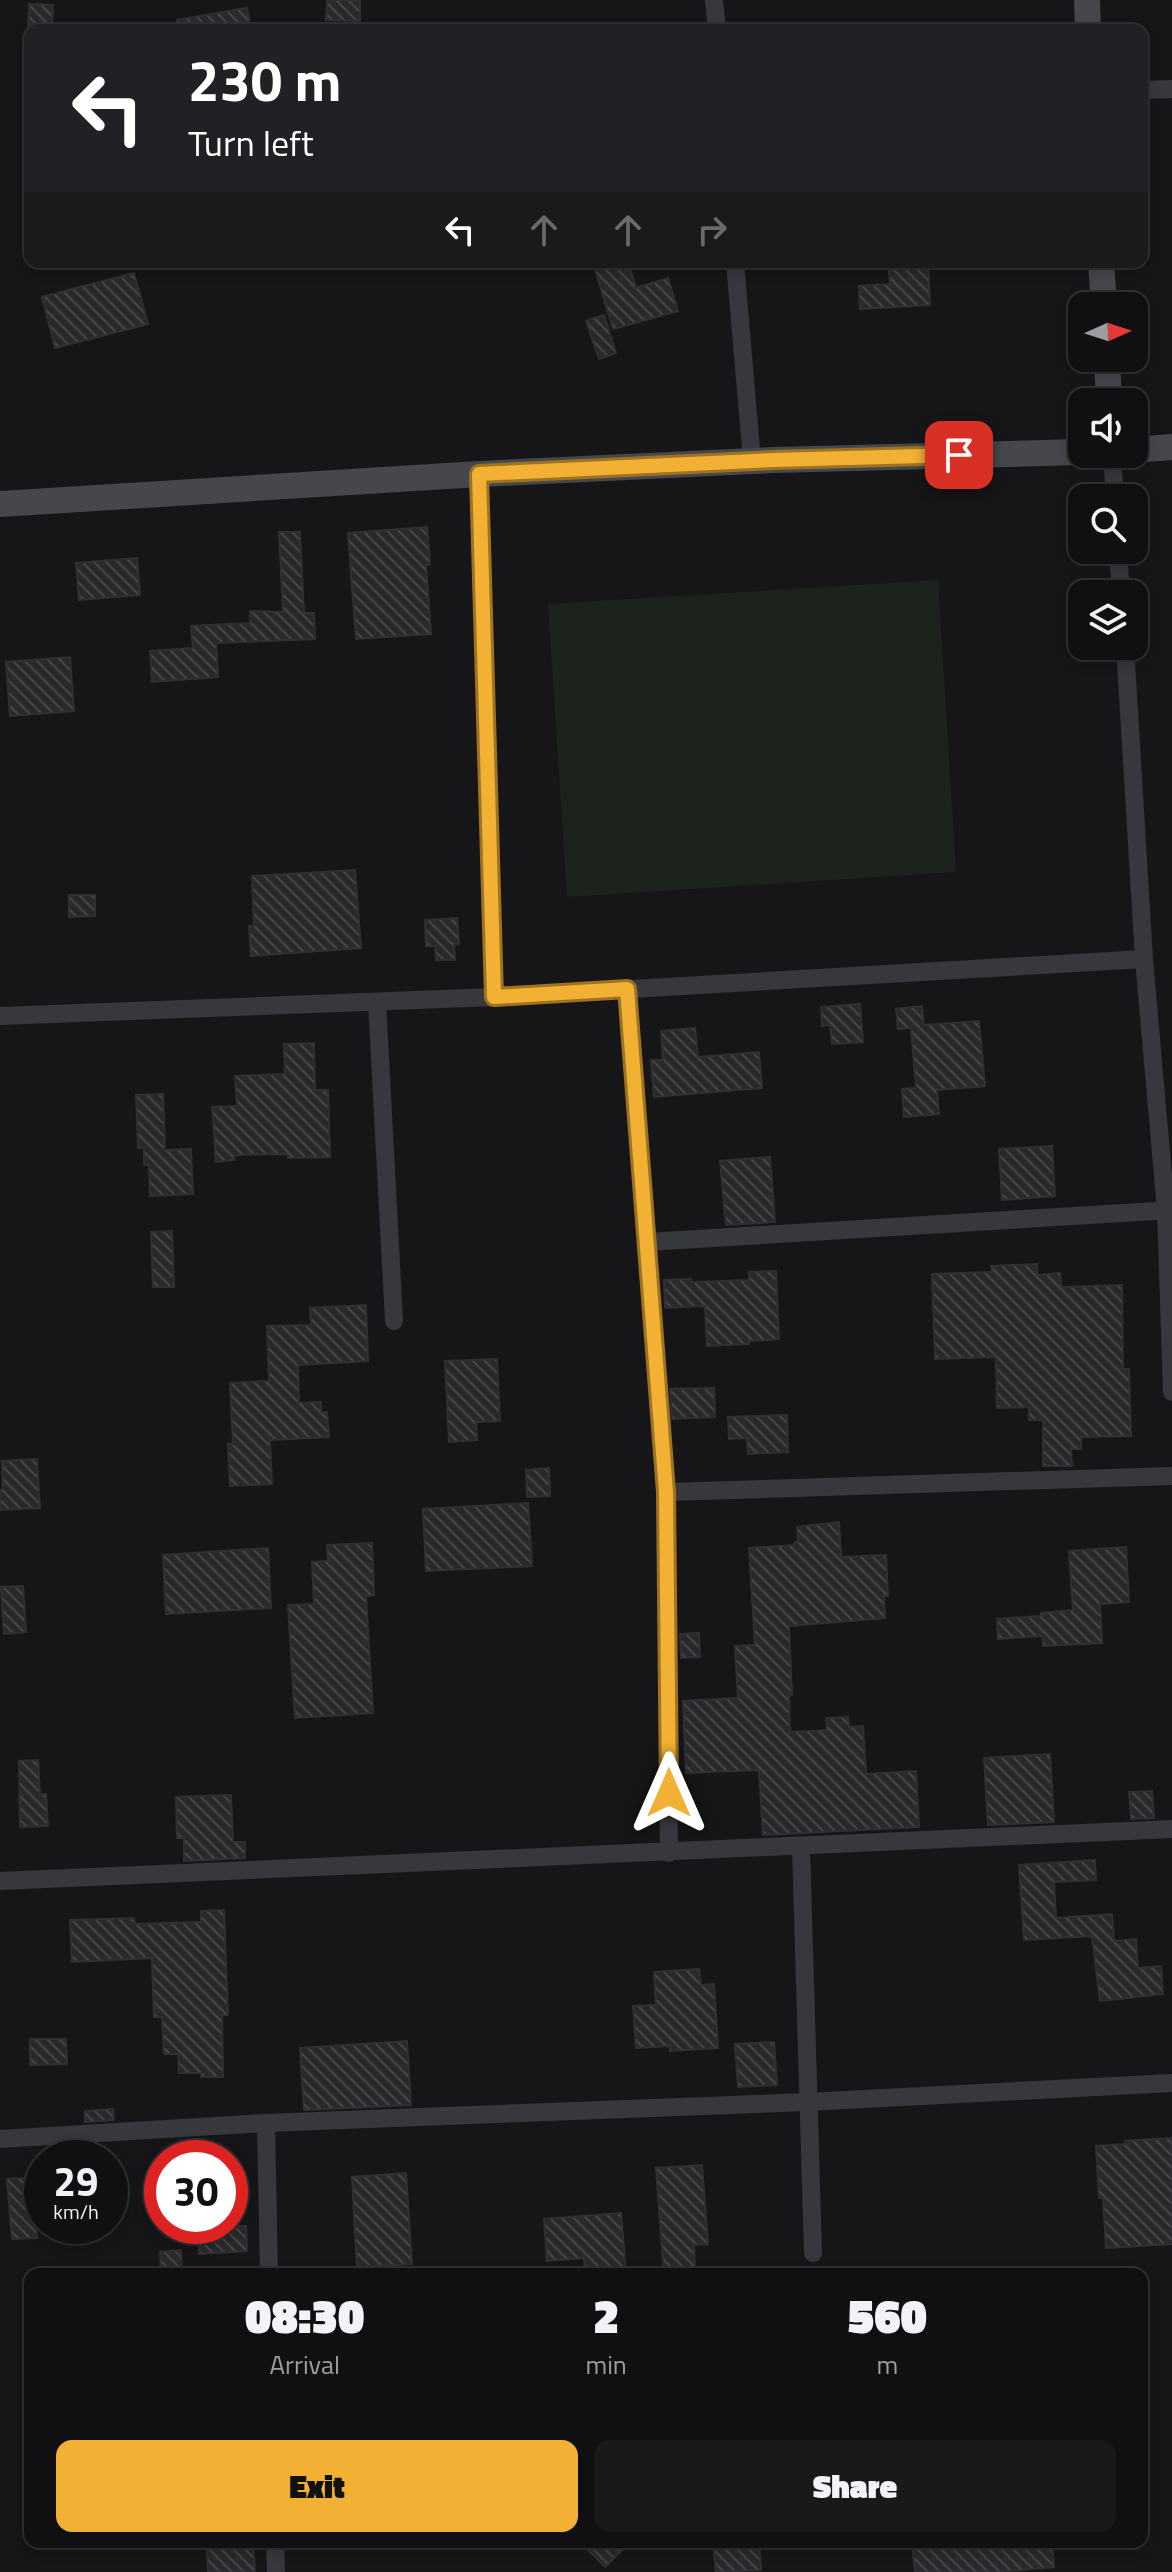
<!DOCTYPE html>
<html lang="en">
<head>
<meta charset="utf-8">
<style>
  :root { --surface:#101012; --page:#19191b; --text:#f1f3f6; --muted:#9c9d9f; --line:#303032; --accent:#f2b134 }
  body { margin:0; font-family:"Titillium Web",sans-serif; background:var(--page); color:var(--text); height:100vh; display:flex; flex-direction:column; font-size:30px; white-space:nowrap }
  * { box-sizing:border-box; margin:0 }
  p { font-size:26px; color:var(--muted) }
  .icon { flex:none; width:44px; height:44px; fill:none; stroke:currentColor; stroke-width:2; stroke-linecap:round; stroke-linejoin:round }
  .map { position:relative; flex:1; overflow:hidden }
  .panel { position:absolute; left:24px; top:2268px; width:1124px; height:280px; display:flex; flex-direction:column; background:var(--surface); border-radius:16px; box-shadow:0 4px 12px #0003,0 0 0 2px var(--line) }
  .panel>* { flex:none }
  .hud { position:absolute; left:24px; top:24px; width:1124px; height:244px; border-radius:16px; box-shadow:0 4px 12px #0003,0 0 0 2px var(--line); background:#202124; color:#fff; overflow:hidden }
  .needle { width:52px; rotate:87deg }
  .fabs { position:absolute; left:1068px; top:292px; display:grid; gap:16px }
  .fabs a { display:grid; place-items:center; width:80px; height:80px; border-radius:16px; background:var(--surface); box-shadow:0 4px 12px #0003,0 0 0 2px var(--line); font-size:40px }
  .speed { position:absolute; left:24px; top:2140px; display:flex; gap:16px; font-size:40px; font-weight:700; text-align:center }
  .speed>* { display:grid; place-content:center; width:104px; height:104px; border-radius:50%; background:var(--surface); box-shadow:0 4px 12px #0003,0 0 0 2px var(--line); line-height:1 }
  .speed small { font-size:20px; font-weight:400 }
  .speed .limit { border:12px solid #d22; background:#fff; color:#111 }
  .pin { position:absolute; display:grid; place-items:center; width:68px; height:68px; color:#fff; margin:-34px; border-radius:16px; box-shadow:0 4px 12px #0006 }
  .me { position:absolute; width:88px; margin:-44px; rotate:0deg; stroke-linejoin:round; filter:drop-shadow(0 0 6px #0008) }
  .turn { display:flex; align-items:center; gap:28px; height:168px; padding:0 32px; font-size:36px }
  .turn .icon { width:104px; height:104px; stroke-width:2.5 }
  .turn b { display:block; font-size:56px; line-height:68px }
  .lanes { display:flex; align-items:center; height:76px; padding:0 32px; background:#0003; justify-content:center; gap:40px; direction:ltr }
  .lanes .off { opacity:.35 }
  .eta { display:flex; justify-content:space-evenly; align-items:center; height:136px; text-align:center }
  .eta b { font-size:48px; font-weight:800; line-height:56px }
  .action { display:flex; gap:16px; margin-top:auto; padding:16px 32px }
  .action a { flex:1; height:92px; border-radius:16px; background:var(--accent); color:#111; font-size:32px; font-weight:800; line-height:92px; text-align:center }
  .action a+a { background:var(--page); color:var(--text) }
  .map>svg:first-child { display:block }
  .park { fill:#1c231d }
  .building { fill:url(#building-back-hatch); stroke:#303034; stroke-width:2 }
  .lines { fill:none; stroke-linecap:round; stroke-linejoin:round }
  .street { stroke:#37383d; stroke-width:18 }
  .secondary { stroke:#45474d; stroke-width:26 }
  .route-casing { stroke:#9d7322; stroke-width:20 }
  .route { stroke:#f2b134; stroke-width:14 }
</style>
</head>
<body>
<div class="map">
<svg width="1172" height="2572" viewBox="0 0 1172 2572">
  <defs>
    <pattern id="building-back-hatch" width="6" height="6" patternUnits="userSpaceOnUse" patternTransform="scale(2)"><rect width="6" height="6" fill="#29292c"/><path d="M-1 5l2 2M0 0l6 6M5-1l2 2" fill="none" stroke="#454548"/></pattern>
  </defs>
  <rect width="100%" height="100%" fill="#161618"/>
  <polygon class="park" points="938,580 956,872 567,897 548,604"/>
  <g class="building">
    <polygon points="327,0 360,0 360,21 326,20"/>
    <polygon points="29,4 53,5 52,30 28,30"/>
    <polygon points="247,8 251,30 178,30 177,20"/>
    <polygon points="608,262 628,262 636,288 668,278 678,311 613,329 594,266"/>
    <polygon points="888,262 928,262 930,305 860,309 859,286 890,284"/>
    <polygon points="134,273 148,324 55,348 42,297"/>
    <polygon points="604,315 616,353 599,359 586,321"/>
    <polygon points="427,527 430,564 426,565 431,634 356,639 348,533"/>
    <polygon points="279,532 300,532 304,613 314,613 315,639 216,643 218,677 152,682 150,651 193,648 191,626 250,623 250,611 283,612"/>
    <polygon points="137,558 140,595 79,600 76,563"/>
    <polygon points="70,657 74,711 10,716 6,662"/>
    <polygon points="355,870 361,948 251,956 249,926 254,926 252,876"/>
    <polygon points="69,895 95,895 95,916 69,917"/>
    <polygon points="457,918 459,944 454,944 455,960 436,960 435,946 426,946 425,920"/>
    <polygon points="860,1004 863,1042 832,1044 830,1025 822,1026 821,1007"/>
    <polygon points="922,1006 924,1025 979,1021 985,1086 937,1090 939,1114 904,1117 902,1089 916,1088 911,1028 898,1029 896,1009"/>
    <polygon points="695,1028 698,1057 759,1052 762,1088 654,1097 651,1060 663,1060 661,1031"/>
    <polygon points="314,1043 315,1090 328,1090 330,1157 288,1158 288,1154 234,1155 234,1160 216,1162 212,1107 237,1106 235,1076 285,1074 284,1044"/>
    <polygon points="163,1094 165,1150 191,1149 193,1194 150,1196 149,1165 144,1165 144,1148 138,1148 136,1095"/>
    <polygon points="1052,1146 1055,1196 1002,1200 999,1149"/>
    <polygon points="770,1157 775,1222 726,1225 720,1161"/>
    <polygon points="172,1231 174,1287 153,1287 151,1232"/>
    <polygon points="1037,1264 1037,1275 1060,1273 1061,1287 1122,1285 1123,1369 1129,1369 1131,1436 1081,1437 1081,1449 1071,1449 1072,1466 1043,1466 1043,1420 1029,1420 1029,1407 997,1408 996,1357 935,1359 932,1274 992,1272 991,1266"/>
    <polygon points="776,1271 779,1339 749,1341 749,1344 707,1346 705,1306 665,1308 664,1280 691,1279 692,1282 749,1280 749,1272"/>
    <polygon points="366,1305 368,1361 298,1365 299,1403 321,1402 321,1412 327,1412 329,1437 270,1440 272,1484 230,1486 228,1444 233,1444 230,1383 269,1381 267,1326 311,1325 310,1308"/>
    <polygon points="497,1359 500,1421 476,1422 477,1440 449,1442 445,1361"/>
    <polygon points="714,1388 715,1417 672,1419 670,1389"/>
    <polygon points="787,1415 788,1452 748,1454 747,1438 729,1439 728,1417"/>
    <polygon points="37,1459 40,1508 0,1510 0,1490 3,1489 2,1461"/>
    <polygon points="549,1468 550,1496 527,1497 526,1470"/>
    <polygon points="528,1503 532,1566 426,1571 423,1509"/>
    <polygon points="839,1522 841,1557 886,1555 888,1596 884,1596 885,1618 789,1626 792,1695 789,1695 790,1732 827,1730 826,1718 848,1717 849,1727 863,1726 866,1774 916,1771 919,1827 763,1835 759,1770 686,1773 683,1701 738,1698 735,1646 755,1645 749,1548 795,1545 795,1542 798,1542 797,1527"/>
    <polygon points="372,1543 374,1595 366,1596 373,1713 295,1718 288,1605 314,1604 312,1562 328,1561 327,1545"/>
    <polygon points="1126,1547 1129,1602 1100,1604 1102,1643 1043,1646 1042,1636 998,1639 997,1619 1041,1616 1041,1613 1073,1610 1069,1551"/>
    <polygon points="268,1548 271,1608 166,1614 163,1555"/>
    <polygon points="23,1586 26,1632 4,1634 1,1587"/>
    <polygon points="699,1633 700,1657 681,1658 680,1634"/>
    <polygon points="1050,1754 1054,1822 988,1825 984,1758"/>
    <polygon points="38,1760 40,1795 46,1794 48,1826 20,1827 19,1761"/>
    <polygon points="1152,1791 1154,1818 1131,1819 1129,1792"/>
    <polygon points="231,1795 233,1842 245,1842 245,1858 184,1861 184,1838 177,1838 176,1797"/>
    <polygon points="1095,1860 1096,1880 1054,1882 1056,1918 1112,1914 1114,1941 1136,1939 1138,1968 1161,1966 1163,1994 1100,2001 1092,1936 1024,1940 1019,1865"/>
    <polygon points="224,1910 228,2015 222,2015 223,2077 201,2077 201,2073 179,2073 178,2054 164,2054 162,2017 154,2017 152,1958 72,1962 70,1920 134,1918 135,1924 201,1922 201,1911"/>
    <polygon points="699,1969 701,1985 714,1984 718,2048 670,2051 670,2046 636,2048 633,2006 656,2005 654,1972"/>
    <polygon points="30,2039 66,2039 67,2064 30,2065"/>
    <polygon points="407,2041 411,2105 304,2110 300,2048"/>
    <polygon points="774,2042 777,2085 738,2087 735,2044"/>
    <polygon points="113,2109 114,2120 85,2122 85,2111"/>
    <polygon points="1172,2138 1172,2244 1106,2248 1103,2198 1099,2198 1096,2146 1125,2144 1125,2141"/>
    <polygon points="702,2165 708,2244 694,2245 695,2274 664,2274 656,2168"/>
    <polygon points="406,2173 412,2264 357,2267 352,2177"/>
    <polygon points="42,2177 42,2213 36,2213 37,2238 12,2239 7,2179"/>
    <polygon points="621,2213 626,2274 585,2274 584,2258 547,2261 544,2219"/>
    <polygon points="198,2226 246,2226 247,2251 199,2254"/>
    <polygon points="181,2250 182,2274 161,2274 160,2252"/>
    <polygon points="207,2542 253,2542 255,2572 208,2572"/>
    <polygon points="580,2542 630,2542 605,2567"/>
    <polygon points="713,2542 759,2542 761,2570 716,2572"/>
    <polygon points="912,2542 1052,2542 1054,2567 998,2572 915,2572"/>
  </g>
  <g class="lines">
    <g class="street">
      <polyline points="714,0 717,30"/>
      <polyline points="1142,90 1172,89"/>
      <polyline points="735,262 752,461"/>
      <polyline points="1112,454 1115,498"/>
      <polyline points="479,474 494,997"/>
      <polyline points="1118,550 1121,594"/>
      <polyline points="1125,646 1144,959 1166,1210 1172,1392"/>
      <polyline points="627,989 666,1492 669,1853"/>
      <polyline points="377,1002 394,1321"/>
      <polyline points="0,1016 494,997 1144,959"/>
      <polyline points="647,1242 1172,1210"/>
      <polyline points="666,1492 1172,1476"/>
      <polyline points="801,1847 813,2253"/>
      <polyline points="0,1881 1172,1829"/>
      <polyline points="266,2123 269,2274"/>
      <polyline points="0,2139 266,2123 807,2102 1172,2083"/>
      <polyline points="275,2542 276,2572"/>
    </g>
    <g class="secondary">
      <polyline points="1087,0 1088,30"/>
      <polyline points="1101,262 1104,306"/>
      <polyline points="1107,358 1109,402"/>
      <polyline points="1134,450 1172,447"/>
      <polyline points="0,504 479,474 774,460 1082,452"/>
    </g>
  </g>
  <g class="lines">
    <defs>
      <polyline id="route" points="669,1793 666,1492 627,989 494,997 479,474 774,460 959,455"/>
    </defs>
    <use href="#route" class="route-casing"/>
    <use href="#route" class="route"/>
  </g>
</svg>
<div class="fabs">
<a><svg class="needle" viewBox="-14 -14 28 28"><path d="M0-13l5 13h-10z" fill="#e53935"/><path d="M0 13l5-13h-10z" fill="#9c9d9f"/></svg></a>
<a><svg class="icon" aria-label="sound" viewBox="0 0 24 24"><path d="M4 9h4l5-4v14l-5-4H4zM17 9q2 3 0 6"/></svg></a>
<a><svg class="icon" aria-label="search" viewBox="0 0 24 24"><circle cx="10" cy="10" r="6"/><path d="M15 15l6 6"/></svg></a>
<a><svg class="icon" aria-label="layers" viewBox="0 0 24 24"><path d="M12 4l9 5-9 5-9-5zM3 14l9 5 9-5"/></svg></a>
</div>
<div class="speed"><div>29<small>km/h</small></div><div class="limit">30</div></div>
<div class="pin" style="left:959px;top:455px;background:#d93025"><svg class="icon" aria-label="arrive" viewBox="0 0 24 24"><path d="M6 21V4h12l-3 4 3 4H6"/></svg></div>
<svg class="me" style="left:669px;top:1793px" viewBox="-20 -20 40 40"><path d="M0-17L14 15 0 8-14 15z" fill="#f2b134" stroke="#fff" stroke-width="4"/></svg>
<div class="hud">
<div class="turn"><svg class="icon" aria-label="left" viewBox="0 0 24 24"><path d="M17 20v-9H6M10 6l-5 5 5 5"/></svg><div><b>230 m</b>Turn left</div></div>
<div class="lanes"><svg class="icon" aria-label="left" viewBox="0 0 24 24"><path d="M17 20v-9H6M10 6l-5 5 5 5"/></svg><svg class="icon off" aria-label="ahead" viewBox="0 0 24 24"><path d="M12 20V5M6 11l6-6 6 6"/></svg><svg class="icon off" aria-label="ahead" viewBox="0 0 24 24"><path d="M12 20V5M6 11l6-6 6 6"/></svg><svg class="icon off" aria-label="right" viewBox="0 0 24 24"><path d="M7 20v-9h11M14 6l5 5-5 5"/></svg></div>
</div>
<section class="panel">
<div class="eta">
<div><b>08:30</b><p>Arrival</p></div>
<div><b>2</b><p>min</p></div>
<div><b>560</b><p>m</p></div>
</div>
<div class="action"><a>Exit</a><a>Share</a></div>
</section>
</div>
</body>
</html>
